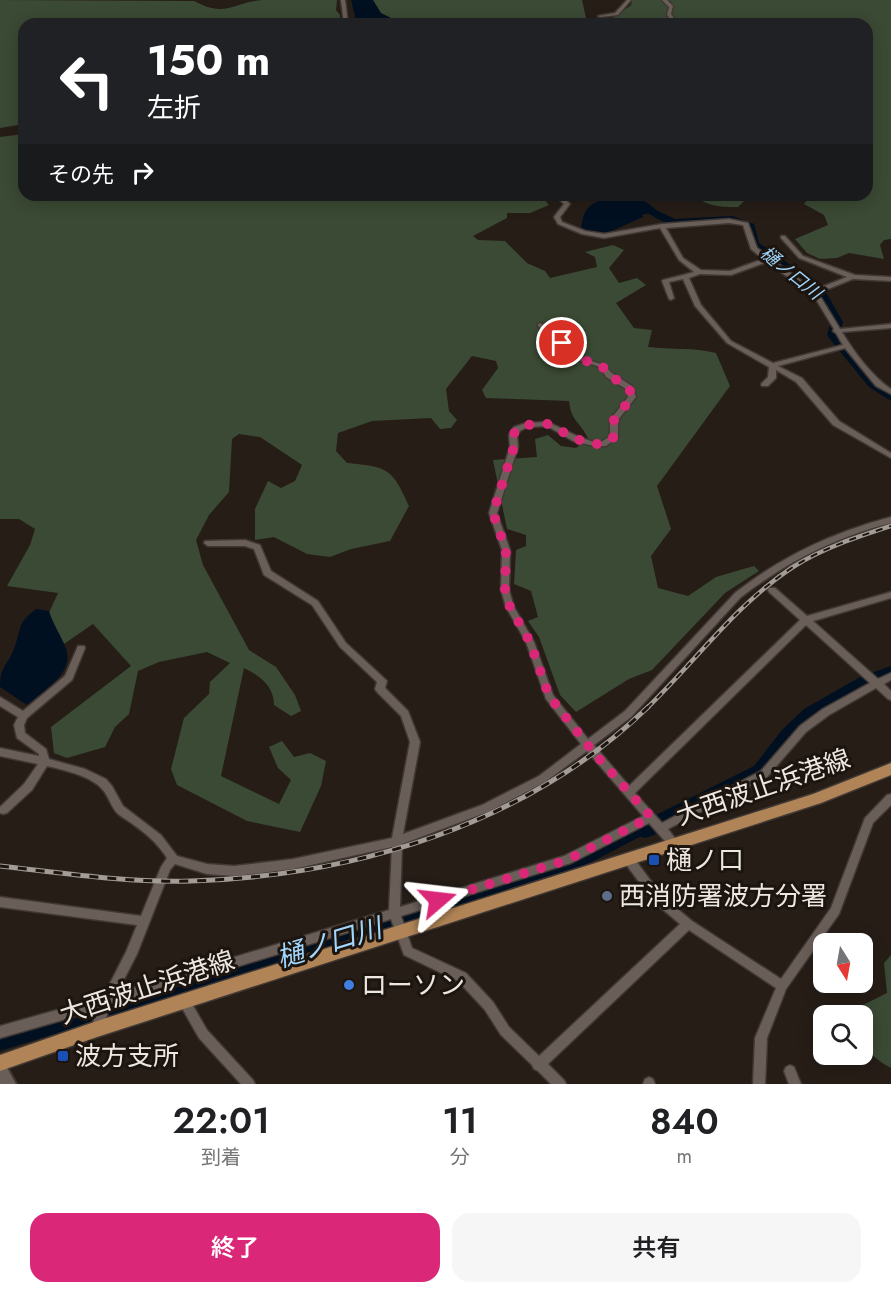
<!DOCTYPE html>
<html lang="ja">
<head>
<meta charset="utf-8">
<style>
  :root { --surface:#fff; --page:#f6f6f6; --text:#202124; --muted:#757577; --accent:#db2777 }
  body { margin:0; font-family:Jost,"Noto Sans JP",sans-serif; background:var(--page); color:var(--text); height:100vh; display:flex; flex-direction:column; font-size:22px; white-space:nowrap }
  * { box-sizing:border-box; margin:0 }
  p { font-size:20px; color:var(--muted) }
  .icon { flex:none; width:33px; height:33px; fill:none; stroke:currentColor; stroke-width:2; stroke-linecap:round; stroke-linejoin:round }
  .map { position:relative; height:1084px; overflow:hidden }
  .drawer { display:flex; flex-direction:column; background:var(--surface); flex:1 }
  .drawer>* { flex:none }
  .guide { position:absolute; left:18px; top:18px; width:855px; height:183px; border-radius:18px; box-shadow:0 3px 15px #0003; background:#202124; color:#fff; overflow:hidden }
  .needle { width:39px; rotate:169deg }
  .tools { position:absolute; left:813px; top:933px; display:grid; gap:12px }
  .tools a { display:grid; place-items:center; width:60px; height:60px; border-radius:12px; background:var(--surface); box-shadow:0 3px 15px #0003; font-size:30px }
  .pin { position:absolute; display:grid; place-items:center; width:51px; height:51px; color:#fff; margin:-26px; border:3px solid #fff; border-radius:50%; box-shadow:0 2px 6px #0007 }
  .me { position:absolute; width:66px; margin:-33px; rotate:73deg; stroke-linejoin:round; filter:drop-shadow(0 0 4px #0008) }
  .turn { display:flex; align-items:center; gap:21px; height:126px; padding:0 30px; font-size:27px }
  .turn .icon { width:78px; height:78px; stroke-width:2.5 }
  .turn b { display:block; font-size:42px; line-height:51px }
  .then { display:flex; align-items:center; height:57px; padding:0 30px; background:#0003; gap:12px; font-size:22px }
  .eta { display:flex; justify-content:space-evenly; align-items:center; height:102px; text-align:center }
  .eta b { font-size:36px; font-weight:600; line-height:42px }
  .primary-button { display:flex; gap:12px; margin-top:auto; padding:12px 30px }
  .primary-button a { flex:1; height:69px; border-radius:18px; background:var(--accent); color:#fff; font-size:24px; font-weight:600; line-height:69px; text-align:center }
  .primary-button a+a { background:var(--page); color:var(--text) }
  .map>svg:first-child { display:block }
  .green { fill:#3b4a34 }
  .water { fill:#001021 }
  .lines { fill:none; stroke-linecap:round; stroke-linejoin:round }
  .river { fill:#001021; fill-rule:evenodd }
  .minor-casing { stroke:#403834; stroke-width:3 }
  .tertiary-casing { stroke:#403834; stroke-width:4 }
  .primary-casing { stroke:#403834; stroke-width:3 }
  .minor { fill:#6a5f58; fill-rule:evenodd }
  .tertiary { fill:#6a5f58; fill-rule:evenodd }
  .primary { fill:#b08456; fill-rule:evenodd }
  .rail-far1-casing { stroke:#a29b96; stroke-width:4.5 }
  .rail-casing { stroke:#a29b96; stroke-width:5 }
  .rail-far1 { stroke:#1c140e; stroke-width:2; stroke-dasharray:7; stroke-linecap:butt }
  .rail { stroke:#1c140e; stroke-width:3; stroke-dasharray:9; stroke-linecap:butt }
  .route { stroke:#db2777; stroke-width:10; stroke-dasharray:0 18 }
  .transit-dot { fill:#1a4fb4; stroke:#1c140e; stroke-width:2 }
  .service-dot { fill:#5c6f8a; stroke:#1c140e; stroke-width:2 }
  .shop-dot { fill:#3f7fe0; stroke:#1c140e; stroke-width:2 }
  .labels { text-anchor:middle; stroke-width:6; stroke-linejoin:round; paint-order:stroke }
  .far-water-label { font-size:18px; font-style:italic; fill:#a1d7fe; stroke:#1c140e }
  .near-street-label { font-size:26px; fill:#ede7e2; stroke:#1c140e }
  .near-poi-label { font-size:26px; fill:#ede7e2; stroke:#1c140e; text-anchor:start }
  .near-water-label { font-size:27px; font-style:italic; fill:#a1d7fe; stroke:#1c140e }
</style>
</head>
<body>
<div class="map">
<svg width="891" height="1084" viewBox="0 0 891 1084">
  <rect width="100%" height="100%" fill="#261d17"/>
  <g class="green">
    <path d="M0 0 194 1C226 18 232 3 262 0 286 0 312 0 337 0L336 10 340 15V24H24V124L0 128Z"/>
    <polygon points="366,0 582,0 586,18 592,24 381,24"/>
    <polygon points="632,0 891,0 891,239 884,240 880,245 884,259 849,253 837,258 820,259 807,253 795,239 828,225 824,215 804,204 811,195 867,195 867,24 605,24 631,5"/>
    <path d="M24 134V195H529L544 199 549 205 530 213H507V218L473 236 478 240 505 241 527 263 545 271 550 278 597 267 595 257 585 252 613 245 624 250 609 268 619 283 637 278 646 285 616 303 634 328 652 330 648 347C672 350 693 347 716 353L730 386 657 486 671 529 651 556 658 588 688 596 716 577 754 566 759 571 725 593 652 670 629 679 576 712 560 695 539 637 528 621 538 617 531 591 514 584 516 550 526 546V535L507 529 493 460 537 457 535 439 548 435 561 446 576 448 588 438C580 422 571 421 569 401L486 398 482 390 498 368 496 361 472 356 446 389 449 411 457 420 451 428 440 429 431 418 372 421 338 433 336 451 347 463C388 467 392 468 409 506L390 541 351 549 330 557 307 554 274 537 255 540V509L268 481 281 488 295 481 302 465 260 437 239 434 232 439 229 492 209 515 196 540 203 565 249 650 276 667 295 695 301 711 291 716 274 705C274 686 260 676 244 668L221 776 279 804 291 780 278 768 269 747 282 741 294 757 310 753 326 761 321 786 300 832 247 821 177 785 171 769 184 718 209 694 210 682 230 663 207 652 159 662 138 671 129 714 115 727 105 747 67 758 54 753 51 727 131 666 93 624 61 646 47 617 58 593 7 586 30 545 35 529 19 519H0V137Z"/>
    <path d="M695 195H750L738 207C722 207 706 207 695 195Z"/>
    <path d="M891 955V1068C866 1054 862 1044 862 1016L853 1015 851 1011 887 993 884 963Z"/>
  </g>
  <g class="water">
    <polygon points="351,0 373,0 381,13 395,20 395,24 357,24"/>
    <path d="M623 195C635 195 649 202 657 211L642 215 643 217 603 235 581 229C584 200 598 201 623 195Z"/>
    <path d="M36 609 49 611C53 624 60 634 65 646 77 672 44 690 27 705L0 687C0 664 9 665 15 646 22 626 17 624 36 609Z"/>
    <polygon points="648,821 655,829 576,870 0,1051 0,1036 580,858"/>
  </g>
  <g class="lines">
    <g class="river">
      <path d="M652 208 675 219 732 216 754 224 759 243 818 284 827 294 843 322 839 335 879 381 891 391V401L869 387 829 338 827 335 831 322 810 290 754 250 748 244 745 228C722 215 698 229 674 225 665 224 656 218 648 213V209Z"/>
      <polygon points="891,666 891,679 872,687 816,719 794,740 766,776 652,836 645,838 638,836 636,830 638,824 754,766 782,730 804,709 860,677"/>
    </g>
    <defs>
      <g id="minor">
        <polygon points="341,0 345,0 348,24 344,24"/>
        <polygon points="627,0 631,0 618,15 600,17 598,16 615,13"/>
        <polygon points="662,0 667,0 673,6 671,14 678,24 674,24 667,15 669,7"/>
        <path d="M555 195H561L570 204 560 217 562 222 585 231 604 234 662 224 729 219 748 223 757 248 814 290 847 277 799 258 781 238V236H785L803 256 855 275 891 277V281L853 279 818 293 840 329 891 324V328L842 332C854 352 872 376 891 389V394L876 386 845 348 778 366 802 378 839 421 891 453V458L833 425 796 382 776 370V378L768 386H762L761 384 768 377 769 367 727 343 695 306 683 279 669 282 674 298 671 300 669 299 662 281 663 280 683 275 694 272 679 260 660 228 604 238 582 234 558 224 554 217 564 204ZM729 223 743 225 751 249 763 259 730 271 701 270 683 258 666 228ZM767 262 814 296 834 329 833 331 836 333 843 345 773 363 731 341 701 305 689 278 700 274 731 275Z"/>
        <path d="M540 323 542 324 576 356 604 365 612 373 632 386 636 397 618 420V437L606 446H594L573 441 547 426 527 427 520 431 517 435 518 447 497 513 510 550 509 590 514 607 534 642 553 695 588 739 625 711 735 593C784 555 832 533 891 517V523C835 537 787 562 741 597L631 717 594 745 629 786 800 620 769 592 768 590 769 588H775L807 616 891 592V598L813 621 878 679 891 673V680L884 684 891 691V700L888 699 876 688 829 715 806 732 767 777 668 829 680 845 679 848 675 849 671 848 649 823 571 863 401 916 412 948 466 973 493 1002 509 1027 539 1056 680 924 654 902 625 863 624 860 625 857 629 855 633 857 662 896 692 921 781 979 831 908 865 818 887 795 891 794V805L873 823 839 914 786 989 767 1038 765 1084H753L755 1038 776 988 689 930 548 1064 564 1080 566 1084H551L538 1071 534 1069 532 1065 501 1035 485 1010 458 981 404 955 391 919 110 1006 101 1033 97 1035 93 1033 91 1029 97 1010 0 1038V1026L103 997 126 952 137 925 0 907V897L141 916 161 867 167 858C159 845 147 834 134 825 129 821 123 818 118 814 111 807 109 797 103 790 92 776 64 770 47 766L32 790 7 813 3 814 0 813V807L24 784 38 764 0 756V748L39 756V754L17 738 14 725 18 717 0 706V697L23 711 65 676 78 646H84L85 648 72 680 27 718 24 725 25 733 46 749 49 759 85 769 106 779 112 786 123 806 161 835 177 856 207 864 234 866 293 859 392 838 410 742 401 716 377 692 375 689 377 682 340 647 312 605 264 575 254 549 245 546H208L204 543 205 541 245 540 260 545 271 571 318 601 346 643 385 679 387 681 385 688 408 711 420 742 403 834 482 805 539 776 581 744 546 699 526 642 506 607 501 590 502 550 489 513 510 447 509 435 514 427 526 423 548 422 579 437 594 442H601L610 436V420L628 397 626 389 606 377 600 367 572 358 538 326V324ZM806 625 870 683 823 709 800 726 761 771 662 823 635 793ZM587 751 643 816 564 856 400 907 402 844 490 811 545 782ZM392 847 389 910 117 993 137 954 170 870 175 864 207 874 234 876 293 869Z"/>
        <polygon points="184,996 188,997 207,1030 253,1080 255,1084 241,1084 199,1038 178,1001 180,997"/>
        <polygon points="790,1065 794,1067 801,1084 789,1084 784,1071 786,1067"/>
        <polygon points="649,1077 653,1079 655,1084 643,1084 645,1079"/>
      </g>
      <polygon id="tertiary" points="0,1062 5,1064 16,1084 0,1084"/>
      <polygon id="primary" points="891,763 891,775 821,803 97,1037 0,1071 0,1055 97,1021 813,794"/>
    </defs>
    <use href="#minor" class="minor-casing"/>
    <use href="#tertiary" class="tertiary-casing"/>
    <use href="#primary" class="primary-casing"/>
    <use href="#minor" class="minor"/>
    <use href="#tertiary" class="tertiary"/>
    <use href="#primary" class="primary"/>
    <defs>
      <path id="rail-far1" d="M647 708C695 662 736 604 793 567 823 548 857 537 891 526"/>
      <path id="rail" d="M0 866C63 873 127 883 191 881 356 876 527 824 648 707"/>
    </defs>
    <use href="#rail-far1" class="rail-far1-casing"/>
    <use href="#rail" class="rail-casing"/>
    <use href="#rail-far1" class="rail-far1"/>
    <use href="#rail" class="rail"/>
  </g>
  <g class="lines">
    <polyline class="route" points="438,900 567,860 651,817 594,753 549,696 530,642 510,607 505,590 506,550 493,513 514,447 513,435 517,429 526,425 548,424 576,439 594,444 603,444 614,437 614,420 632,397 629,388 609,375 602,366 574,357 562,343"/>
  </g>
  <g class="transit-dot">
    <rect x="648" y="854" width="12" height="12" rx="3"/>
    <rect x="57" y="1050" width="12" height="12" rx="3"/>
  </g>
  <circle class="service-dot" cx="607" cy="896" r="6"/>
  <circle class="shop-dot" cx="349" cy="985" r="6"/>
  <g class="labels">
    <g class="far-water-label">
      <text transform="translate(791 273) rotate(39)" y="6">樋ノ口川</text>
    </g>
    <g class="near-street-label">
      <text transform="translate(763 787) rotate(-19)" y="9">大西波止浜港線</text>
      <text transform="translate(147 987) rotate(-18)" y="9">大西波止浜港線</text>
    </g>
    <g class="near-poi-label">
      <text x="666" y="869">樋ノ口</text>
      <text x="619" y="905">西消防署波方分署</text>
      <text x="361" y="994">ローソン</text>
      <text x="75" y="1065">波方支所</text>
    </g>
    <g class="near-water-label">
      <text transform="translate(329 943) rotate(-17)" y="9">樋ノ口川</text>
    </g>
  </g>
</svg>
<div class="tools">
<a><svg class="needle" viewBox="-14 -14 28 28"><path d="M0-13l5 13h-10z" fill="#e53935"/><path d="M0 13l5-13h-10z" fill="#757577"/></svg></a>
<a><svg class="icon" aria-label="search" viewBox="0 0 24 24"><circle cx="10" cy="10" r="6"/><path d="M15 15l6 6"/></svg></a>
</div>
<div class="pin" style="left:562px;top:343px;background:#d93025"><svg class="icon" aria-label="arrive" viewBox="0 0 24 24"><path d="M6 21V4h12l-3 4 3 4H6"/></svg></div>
<svg class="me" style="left:438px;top:900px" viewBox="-20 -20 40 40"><path d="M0-17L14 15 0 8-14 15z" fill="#db2777" stroke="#fff" stroke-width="4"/></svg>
<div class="guide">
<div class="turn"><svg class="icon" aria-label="left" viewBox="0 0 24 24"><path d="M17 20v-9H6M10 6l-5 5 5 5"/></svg><div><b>150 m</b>左折</div></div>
<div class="then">その先<svg class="icon" aria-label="right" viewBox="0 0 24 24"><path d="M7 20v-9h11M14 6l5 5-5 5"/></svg></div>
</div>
</div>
<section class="drawer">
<div class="eta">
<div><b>22:01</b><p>到着</p></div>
<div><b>11</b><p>分</p></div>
<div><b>840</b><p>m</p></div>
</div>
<div class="primary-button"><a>終了</a><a>共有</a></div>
</section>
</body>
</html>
